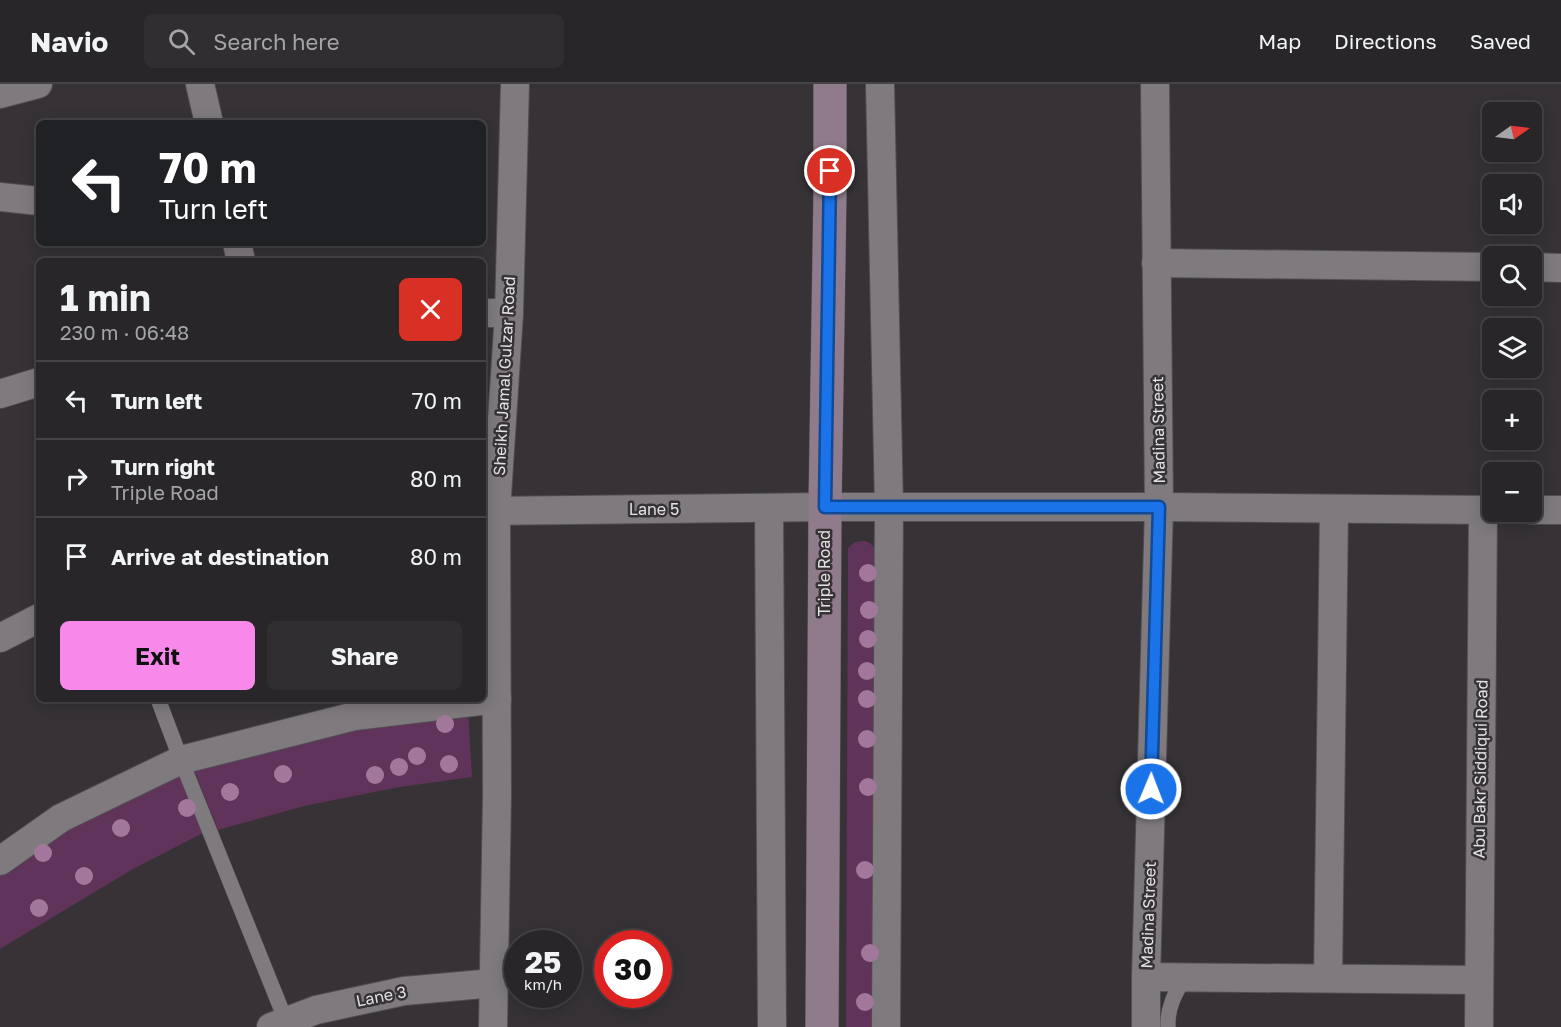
<!DOCTYPE html>
<html lang="en">
<head>
<meta charset="utf-8">
<style>
  :root { --surface:#282628; --page:#302e30; --text:#f1f3f6; --muted:#a5a5a8; --line:#444345; --accent:#f888ea }
  body { margin:0; font-family:"Golos Text",sans-serif; background:var(--page); color:var(--text); height:100vh; display:flex; flex-direction:column; font-size:22px; white-space:nowrap }
  * { box-sizing:border-box; margin:0 }
  p { font-size:20px; color:var(--muted) }
  .icon { flex:none; width:33px; height:33px; fill:none; stroke:currentColor; stroke-width:2; stroke-linecap:round; stroke-linejoin:round }
  .map { position:relative; flex:1; overflow:hidden }
  .sheet { position:absolute; left:36px; top:174px; width:450px; height:444px; display:flex; flex-direction:column; background:var(--surface); border-radius:9px; box-shadow:0 3px 15px #0003,0 0 0 2px var(--line) }
  .sheet>* { flex:none }
  .top-card { position:absolute; left:36px; top:36px; width:450px; height:126px; border-radius:9px; box-shadow:0 3px 15px #0003,0 0 0 2px var(--line); background:#202124; color:#fff; overflow:hidden }
  .needle { width:39px; rotate:76deg }
  .controls { position:absolute; left:1482px; top:18px; display:grid; gap:12px }
  .controls a { display:grid; place-items:center; width:60px; height:60px; border-radius:9px; background:var(--surface); box-shadow:0 3px 15px #0003,0 0 0 2px var(--line); font-size:30px }
  .speed { position:absolute; left:504px; top:846px; display:flex; gap:12px; font-size:30px; font-weight:700; text-align:center }
  .speed>* { display:grid; place-content:center; width:78px; height:78px; border-radius:50%; background:var(--surface); box-shadow:0 3px 15px #0003,0 0 0 2px var(--line); line-height:1 }
  .speed small { font-size:15px; font-weight:400 }
  .speed .limit { border:9px solid #d22; background:#fff; color:#111 }
  .pin { position:absolute; display:grid; place-items:center; width:51px; height:51px; color:#fff; margin:-26px; border:3px solid #fff; border-radius:50%; box-shadow:0 2px 6px #0007 }
  .me { position:absolute; width:66px; margin:-33px; rotate:1deg; stroke-linejoin:round; filter:drop-shadow(0 0 4px #0008) }
  .turn { display:flex; align-items:center; gap:21px; height:126px; padding:0 24px; font-size:27px }
  .turn .icon { width:78px; height:78px; stroke-width:2.5 }
  .turn b { display:block; font-size:42px; line-height:51px }
  .round { display:grid; place-items:center; flex:none; width:63px; height:63px; border-radius:9px; background:var(--page) }
  .overview { display:flex; align-items:center; justify-content:space-between; height:102px; padding:0 24px }
  h1 { font-size:36px; font-weight:700; line-height:45px }
  .button { display:flex; gap:12px; margin-top:auto; padding:12px 24px }
  .button a { flex:1; height:69px; border-radius:9px; background:var(--accent); color:#111; font-size:24px; font-weight:700; line-height:69px; text-align:center }
  .button a+a { background:var(--page); color:var(--text) }
  ul { padding:0; list-style:none }
  li { display:flex; align-items:center; gap:18px; height:78px; padding:0 24px; border-top:2px solid var(--line) }
  li div { flex:1 }
  li b { display:block; font-size:22px }
  li em { font-style:normal }
  header { display:flex; align-items:center; gap:36px; box-sizing:border-box; height:84px; padding:0 30px; background:var(--surface); border-bottom:2px solid var(--line) }
  header strong { font-size:28px }
  nav { display:flex; gap:33px; margin-inline-start:auto; font-size:21px }
  .search { width:420px; height:54px; background:var(--page); display:flex; align-items:center; gap:15px; box-sizing:border-box; padding:0 21px; border-radius:9px; color:var(--muted); font-size:22px }
  .map>svg:first-child { display:block }
  .green { fill:#60335a }
  .lines { fill:none; stroke-linecap:round; stroke-linejoin:round }
  .service-casing { stroke:#514e50; stroke-width:16 }
  .minor-casing { stroke:#514e50; stroke-width:30 }
  .secondary-casing { stroke:#514e50; stroke-width:34 }
  .service { stroke:#7f7a7e; stroke-width:15 }
  .minor { stroke:#7f7a7e; stroke-width:28 }
  .secondary { stroke:#8f7b8c; stroke-width:33 }
  .tree { fill:#a1789b }
  .route-casing { stroke:#114b97; stroke-width:15 }
  .route { stroke:#1a73e8; stroke-width:10 }
  .labels { text-anchor:middle; stroke-width:5; stroke-linejoin:round; paint-order:stroke }
  .street-label { font-size:16px; fill:#e3e1e3; stroke:#363236 }
</style>
</head>
<body>
<header>
<strong>Navio</strong>
<div class="search"><svg class="icon" aria-label="search" viewBox="0 0 24 24"><circle cx="10" cy="10" r="6"/><path d="M15 15l6 6"/></svg>Search here</div>
<nav><a>Map</a><a>Directions</a><a>Saved</a></nav>
</header>
<div class="map">
<svg width="1561" height="943" viewBox="0 0 1561 943">
  <rect width="100%" height="100%" fill="#363236"/>
  <g class="green">
    <polygon points="864,457 870,459 876,466 877,943 846,943 848,464 855,458"/>
    <polygon points="468,627 472,693 400,703 304,722 218,746 192,681 342,644"/>
    <polygon points="180,690 203,749 133,785 0,865 0,788 68,739"/>
  </g>
  <g class="lines">
    <defs>
      <g id="service">
        <polyline points="158,615 181,676 286,937"/>
        <path d="M1168 943C1167 924 1175 909 1185 893"/>
      </g>
      <g id="minor">
        <polyline points="200,0 209,39"/>
        <polyline points="880,0 889,423 886,943"/>
        <polyline points="0,10 38,0"/>
        <polyline points="0,113 39,117"/>
        <polyline points="237,159 241,177"/>
        <polyline points="1156,179 1492,183"/>
        <polyline points="1532,183 1561,184"/>
        <polyline points="483,229 509,229"/>
        <polyline points="0,310 39,298"/>
        <polyline points="769,424 772,943"/>
        <polyline points="483,425 496,427 825,423 1159,423 1492,426"/>
        <polyline points="1532,426 1561,426"/>
        <polyline points="0,554 39,534"/>
        <polyline points="0,777 61,734 181,676 355,632 497,615"/>
        <polyline points="1146,893 1479,896"/>
        <polyline points="1328,894 1334,425"/>
        <polyline points="271,943 316,926 404,907 494,899"/>
        <polyline points="493,943 497,712 496,427 509,229 515,0"/>
        <polyline points="1146,943 1146,893 1159,423 1155,0"/>
        <polyline points="1479,943 1483,426"/>
      </g>
      <polyline id="secondary" points="822,943 825,423 830,109 830,0"/>
    </defs>
    <use href="#service" class="service-casing"/>
    <use href="#minor" class="minor-casing"/>
    <use href="#secondary" class="secondary-casing"/>
    <use href="#service" class="service"/>
    <use href="#minor" class="minor"/>
    <use href="#secondary" class="secondary"/>
  </g>
  <g class="tree">
    <circle cx="868" cy="489" r="9"/>
    <circle cx="869" cy="526" r="9"/>
    <circle cx="868" cy="555" r="9"/>
    <circle cx="867" cy="587" r="9"/>
    <circle cx="867" cy="615" r="9"/>
    <circle cx="445" cy="640" r="9"/>
    <circle cx="867" cy="655" r="9"/>
    <circle cx="417" cy="672" r="9"/>
    <circle cx="449" cy="680" r="9"/>
    <circle cx="399" cy="683" r="9"/>
    <circle cx="283" cy="690" r="9"/>
    <circle cx="375" cy="691" r="9"/>
    <circle cx="868" cy="703" r="9"/>
    <circle cx="230" cy="708" r="9"/>
    <circle cx="187" cy="724" r="9"/>
    <circle cx="121" cy="744" r="9"/>
    <circle cx="43" cy="769" r="9"/>
    <circle cx="865" cy="786" r="9"/>
    <circle cx="84" cy="792" r="9"/>
    <circle cx="39" cy="824" r="9"/>
    <circle cx="870" cy="869" r="9"/>
    <circle cx="865" cy="918" r="9"/>
  </g>
  <g class="lines">
    <defs>
      <polyline id="route" points="830,87 825,423 1159,423 1151,705"/>
    </defs>
    <use href="#route" class="route-casing"/>
    <use href="#route" class="route"/>
  </g>
  <g class="labels">
    <g class="street-label">
      <text transform="translate(504 292) rotate(-87)" y="6">Sheikh Jamal Gulzar Road</text>
      <text transform="translate(1158 346) rotate(-91)" y="6">Madina Street</text>
      <text x="654" y="431">Lane 5</text>
      <text transform="translate(824 489) rotate(-90)" y="6">Triple Road</text>
      <text transform="translate(1480 685) rotate(-89)" y="6">Abu Bakr Siddiqui Road</text>
      <text transform="translate(1148 831) rotate(-88)" y="6">Madina Street</text>
      <text transform="translate(381 912) rotate(-11)" y="6">Lane 3</text>
    </g>
  </g>
</svg>
<div class="controls">
<a><svg class="needle" viewBox="-14 -14 28 28"><path d="M0-13l5 13h-10z" fill="#e53935"/><path d="M0 13l5-13h-10z" fill="#a5a5a8"/></svg></a>
<a><svg class="icon" aria-label="sound" viewBox="0 0 24 24"><path d="M4 9h4l5-4v14l-5-4H4zM17 9q2 3 0 6"/></svg></a>
<a><svg class="icon" aria-label="search" viewBox="0 0 24 24"><circle cx="10" cy="10" r="6"/><path d="M15 15l6 6"/></svg></a>
<a><svg class="icon" aria-label="layers" viewBox="0 0 24 24"><path d="M12 4l9 5-9 5-9-5zM3 14l9 5 9-5"/></svg></a>
<a>+</a>
<a>−</a>
</div>
<div class="speed"><div>25<small>km/h</small></div><div class="limit">30</div></div>
<div class="pin" style="left:830px;top:87px;background:#d93025"><svg class="icon" aria-label="arrive" viewBox="0 0 24 24"><path d="M6 21V4h12l-3 4 3 4H6"/></svg></div>
<svg class="me" style="left:1151px;top:705px" viewBox="-20 -20 40 40"><circle r="17" fill="#1a73e8" stroke="#fff" stroke-width="3"/><path d="M0-11L8 9 0 5-8 9z" fill="#fff"/></svg>
<div class="top-card">
<div class="turn"><svg class="icon" aria-label="left" viewBox="0 0 24 24"><path d="M17 20v-9H6M10 6l-5 5 5 5"/></svg><div><b>70 m</b>Turn left</div></div>
</div>
<section class="sheet">
<div class="overview"><div><h1>1 min</h1><p>230 m · 06:48</p></div><a class="round" style="background:#d93025;color:#fff"><svg class="icon" aria-label="close" viewBox="0 0 24 24"><path d="M6 6l12 12M18 6L6 18"/></svg></a></div>
<ul>
<li><svg class="icon" aria-label="left" viewBox="0 0 24 24"><path d="M17 20v-9H6M10 6l-5 5 5 5"/></svg><div><b>Turn left</b></div><em>70 m</em></li>
<li><svg class="icon" aria-label="right" viewBox="0 0 24 24"><path d="M7 20v-9h11M14 6l5 5-5 5"/></svg><div><b>Turn right</b><p>Triple Road</p></div><em>80 m</em></li>
<li><svg class="icon" aria-label="arrive" viewBox="0 0 24 24"><path d="M6 21V4h12l-3 4 3 4H6"/></svg><div><b>Arrive at destination</b></div><em>80 m</em></li>
</ul>
<div class="button"><a>Exit</a><a>Share</a></div>
</section>
</div>
</body>
</html>
